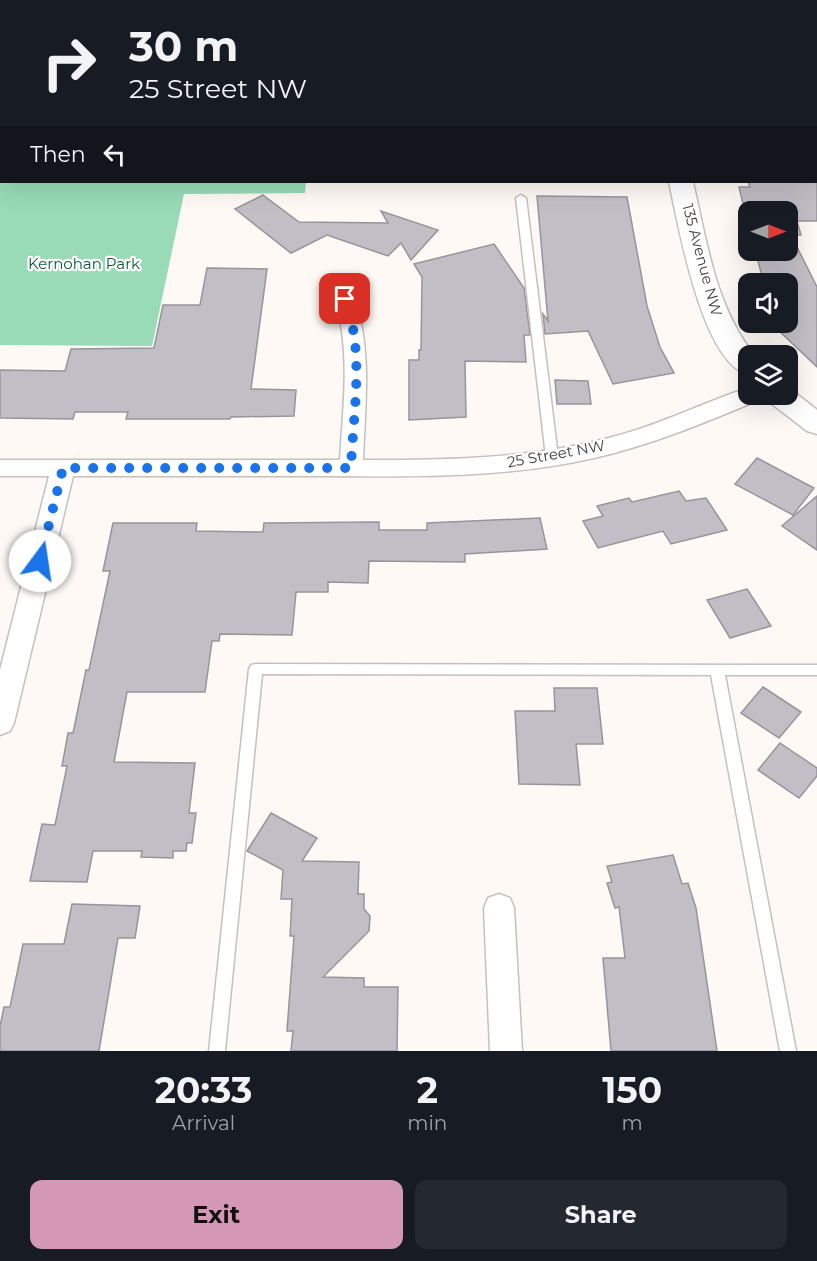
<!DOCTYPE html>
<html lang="en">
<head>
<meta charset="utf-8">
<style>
  :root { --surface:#171b24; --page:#242831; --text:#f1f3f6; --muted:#9ea1a6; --accent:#d497b4 }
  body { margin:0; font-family:Montserrat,sans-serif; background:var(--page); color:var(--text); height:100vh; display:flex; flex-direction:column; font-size:22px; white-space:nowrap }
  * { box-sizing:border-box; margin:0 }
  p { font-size:20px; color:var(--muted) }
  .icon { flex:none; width:33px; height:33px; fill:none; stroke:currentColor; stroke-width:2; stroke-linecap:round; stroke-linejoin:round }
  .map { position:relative; height:1051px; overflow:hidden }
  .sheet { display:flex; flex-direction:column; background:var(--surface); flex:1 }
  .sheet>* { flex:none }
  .banner { position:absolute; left:0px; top:0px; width:818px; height:183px; box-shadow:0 6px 24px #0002; background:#171b24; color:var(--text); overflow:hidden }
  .needle { width:39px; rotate:90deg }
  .tools { position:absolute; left:738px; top:201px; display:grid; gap:12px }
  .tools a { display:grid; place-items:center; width:60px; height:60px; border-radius:12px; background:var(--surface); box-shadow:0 6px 24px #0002; font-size:30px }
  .pin { position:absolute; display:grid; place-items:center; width:51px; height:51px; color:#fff; margin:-26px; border-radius:12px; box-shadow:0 3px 9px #0006 }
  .me { position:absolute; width:66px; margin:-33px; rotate:14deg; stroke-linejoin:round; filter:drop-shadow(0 0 4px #0008) }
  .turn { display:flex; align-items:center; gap:21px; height:126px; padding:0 30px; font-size:27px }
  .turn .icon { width:78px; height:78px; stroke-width:2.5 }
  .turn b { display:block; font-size:42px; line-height:51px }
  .then { display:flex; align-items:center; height:57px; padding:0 30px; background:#0003; gap:12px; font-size:22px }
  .eta { display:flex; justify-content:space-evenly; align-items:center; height:102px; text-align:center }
  .eta b { font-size:36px; font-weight:700; line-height:42px }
  .cta { display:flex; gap:12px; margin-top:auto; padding:12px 30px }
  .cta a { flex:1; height:69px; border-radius:12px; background:var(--accent); color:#111; font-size:24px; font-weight:700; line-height:69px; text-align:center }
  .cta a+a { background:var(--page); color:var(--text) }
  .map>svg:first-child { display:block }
  .green { fill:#98dbb6 }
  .building { fill:#c1bfc5; stroke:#96959a; stroke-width:1.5 }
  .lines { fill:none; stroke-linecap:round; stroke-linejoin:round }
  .service-casing { stroke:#c5c0bc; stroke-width:3 }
  .minor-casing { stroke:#c5c0bc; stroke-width:3 }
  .tertiary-casing { stroke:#c5c0bc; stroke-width:3 }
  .service { fill:#fff; fill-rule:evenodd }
  .minor { fill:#fff; fill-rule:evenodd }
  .tertiary { fill:#fff; fill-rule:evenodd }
  .route { stroke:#1a73e8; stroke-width:10; stroke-dasharray:0 18 }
  .labels { text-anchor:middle; stroke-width:4.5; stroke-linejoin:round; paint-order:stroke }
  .street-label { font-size:15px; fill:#3e3d3b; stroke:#fff }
  .park-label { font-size:15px; fill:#0e5537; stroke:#fff }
</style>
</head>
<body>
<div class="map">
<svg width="817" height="1051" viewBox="0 0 817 1051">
  <rect width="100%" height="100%" fill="#fef9f4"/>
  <polygon class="green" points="0,0 93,0 2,2 2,182 306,182 305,193 184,194 152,346 0,345"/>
  <g class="building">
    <polygon points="748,182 817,182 817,221 797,221 801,235 791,235 817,287 817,367 775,327 774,322 788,322 788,284 764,284 755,250 788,250 788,212 748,212 748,225 739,187 750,187"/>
    <polygon points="263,195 299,222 388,223 381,211 438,230 411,260 401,243 388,256 327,235 291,253 235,209"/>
    <polygon points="537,196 627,197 647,306 660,347 674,373 613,384 588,331 545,334 543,314 548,321"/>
    <polygon points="494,244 524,288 530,335 524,335 526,362 465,361 466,417 409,420 409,360 419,360 419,350 421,350 422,277 414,264"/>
    <polygon points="207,268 267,269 251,389 296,390 294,416 231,417 230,419 126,419 128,412 75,412 73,419 0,418 0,370 65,371 71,349 154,348 163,305 200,305"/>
    <polygon points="555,380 588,381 591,404 557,404"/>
    <polygon points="757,458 814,488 793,515 735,484"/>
    <polygon points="679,491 686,501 706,498 727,530 671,544 663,531 598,548 583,521 603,516 597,506 629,498 632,502"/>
    <polygon points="817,496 817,550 782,526"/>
    <polygon points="540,518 547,549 465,554 465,562 369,561 368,583 328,582 328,592 296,592 292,635 220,634 219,641 212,641 205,692 127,692 114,762 195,763 189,813 196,813 192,843 187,843 186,851 173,851 173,858 141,857 142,851 93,851 87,882 30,881 42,824 55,825 67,766 62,766 68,733 73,733 86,670 89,670 110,571 103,571 113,523 197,523 196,531 263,532 264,523 379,522 379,530 427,530 427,523"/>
    <polygon points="747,589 771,626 730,638 707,600"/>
    <polygon points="763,687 801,712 779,738 741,713"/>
    <polygon points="554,688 597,688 603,744 576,744 580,785 519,784 515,711 555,711"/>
    <polygon points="780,743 817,768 817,776 799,798 758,770"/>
    <polygon points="271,813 317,838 302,861 359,862 358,894 364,894 364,909 370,916 369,931 323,977 364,978 364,987 398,987 397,1051 291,1051 293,1031 287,1031 294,936 290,936 292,899 281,899 283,870 247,851"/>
    <polygon points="673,855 682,884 688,883 696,908 717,1051 611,1051 603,958 625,958 619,907 615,908 607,883 612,882 607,866"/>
    <polygon points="72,904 140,906 135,938 118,938 99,1051 0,1051 0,1026 4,1007 10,1007 23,944 64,944"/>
  </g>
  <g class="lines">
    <defs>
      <g id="service">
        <polygon points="400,0 408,0 399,2"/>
        <polygon points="780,0 788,0 779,2"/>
        <polygon points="816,122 817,123 817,130 816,129"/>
        <polygon points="521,195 526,198 558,457 552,461 546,457 516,198"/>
        <polygon points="256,664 817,665 817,675 725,675 796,1051 780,1051 711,675 262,674 225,1051 209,1051 249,669 251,665"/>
      </g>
      <g id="minor">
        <rect x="816" y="82" width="1" height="10"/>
        <path d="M345 293 352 294 355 299C372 352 365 405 363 460 447 460 534 459 616 436 662 424 704 402 748 388V394H764L761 399C707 422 651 445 594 458 506 478 416 477 327 476 242 476 157 476 73 476L14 723 10 731 0 735V670L49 476H0V460H340C343 405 351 353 335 299L338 294Z"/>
        <polygon points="499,894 510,898 514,908 522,1051 490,1051 484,908 488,898"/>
      </g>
      <g id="tertiary">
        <rect x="636" y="0" width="20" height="2"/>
        <path d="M669 182H693C707 242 715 306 755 356H748V374C702 364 678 223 669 182Z"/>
        <polygon points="788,387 817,410 817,434 807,431 768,401 765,394 788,394"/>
      </g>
    </defs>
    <use href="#service" class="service-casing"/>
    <use href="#minor" class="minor-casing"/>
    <use href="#tertiary" class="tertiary-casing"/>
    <use href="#service" class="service"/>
    <use href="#minor" class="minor"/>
    <use href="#tertiary" class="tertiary"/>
  </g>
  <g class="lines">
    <path class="route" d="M40 561 63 468H351C353 413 365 352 345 299"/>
  </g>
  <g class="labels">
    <g class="street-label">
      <text transform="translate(702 260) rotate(75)" y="5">135 Avenue NW</text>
      <text transform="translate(556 454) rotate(-10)" y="5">25 Street NW</text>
    </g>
    <g class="park-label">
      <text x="84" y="269">Kernohan Park</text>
    </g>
  </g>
</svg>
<div class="tools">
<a><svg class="needle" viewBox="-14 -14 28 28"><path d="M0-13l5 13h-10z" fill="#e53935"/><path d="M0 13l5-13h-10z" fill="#9ea1a6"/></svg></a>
<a><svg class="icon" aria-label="sound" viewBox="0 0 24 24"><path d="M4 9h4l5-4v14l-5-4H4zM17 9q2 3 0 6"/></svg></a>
<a><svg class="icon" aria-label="layers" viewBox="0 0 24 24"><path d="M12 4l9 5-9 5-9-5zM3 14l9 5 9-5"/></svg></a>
</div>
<div class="pin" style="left:345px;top:299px;background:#d93025"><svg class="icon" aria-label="arrive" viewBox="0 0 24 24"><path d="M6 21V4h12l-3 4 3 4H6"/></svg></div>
<svg class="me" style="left:40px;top:561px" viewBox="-20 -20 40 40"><circle r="19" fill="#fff"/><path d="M0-13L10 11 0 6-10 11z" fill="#1a73e8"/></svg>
<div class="banner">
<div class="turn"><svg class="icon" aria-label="right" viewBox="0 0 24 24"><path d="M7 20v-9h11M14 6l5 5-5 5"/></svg><div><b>30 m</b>25 Street NW</div></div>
<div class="then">Then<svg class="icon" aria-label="left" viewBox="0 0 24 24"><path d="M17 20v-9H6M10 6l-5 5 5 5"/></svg></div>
</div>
</div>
<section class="sheet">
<div class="eta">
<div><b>20:33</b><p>Arrival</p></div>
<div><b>2</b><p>min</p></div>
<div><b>150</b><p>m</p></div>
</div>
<div class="cta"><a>Exit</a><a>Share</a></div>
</section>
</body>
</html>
